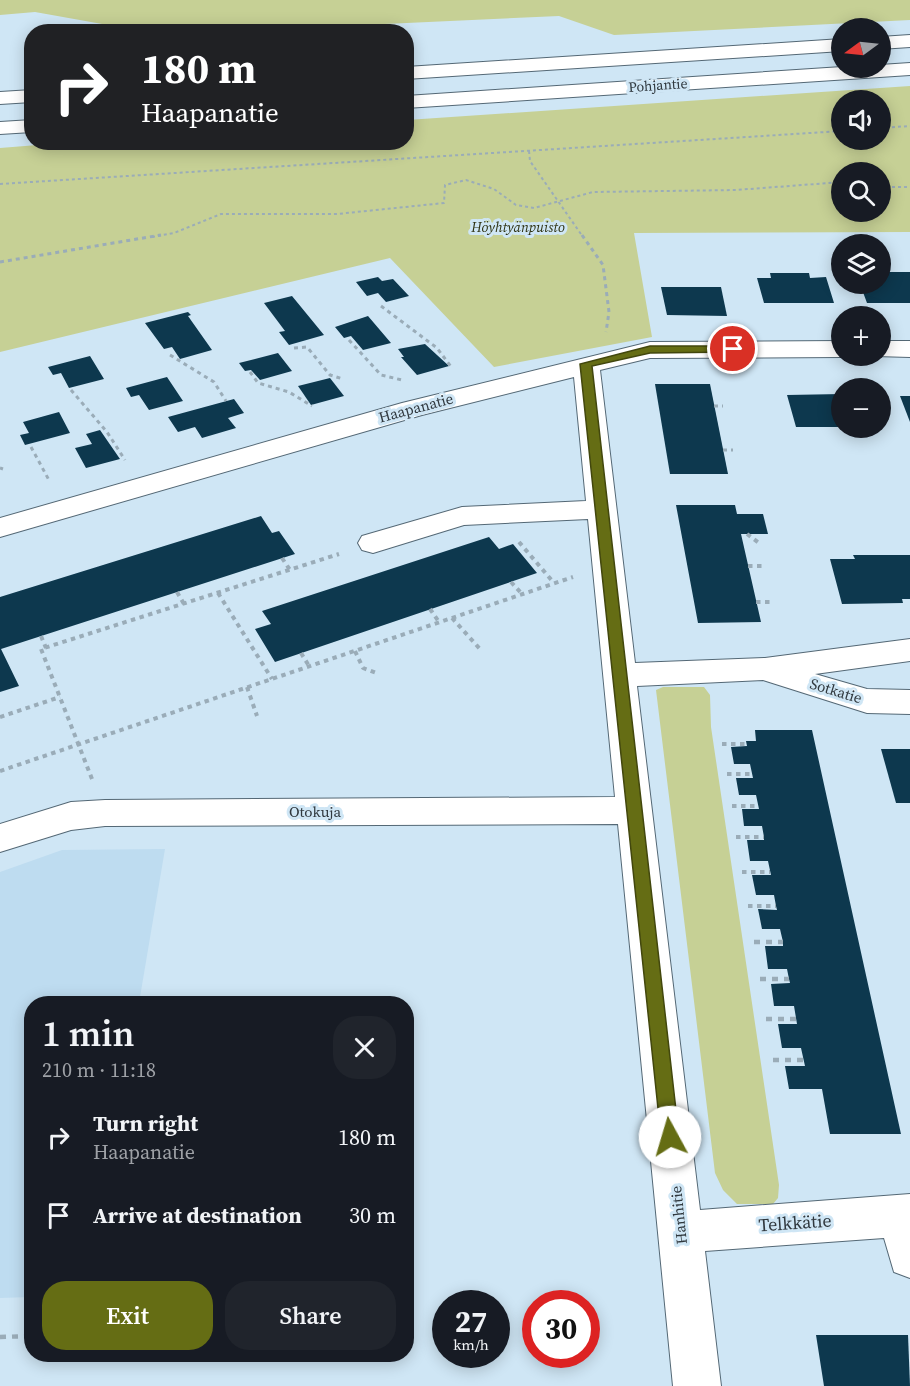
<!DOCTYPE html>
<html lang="en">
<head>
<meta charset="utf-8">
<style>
  :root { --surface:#171b24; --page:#20242c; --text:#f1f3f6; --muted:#9ea1a6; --accent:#656d14 }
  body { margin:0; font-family:"Source Serif 4",serif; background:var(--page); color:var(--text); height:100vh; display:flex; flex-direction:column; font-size:22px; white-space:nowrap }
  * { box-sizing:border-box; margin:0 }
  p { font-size:20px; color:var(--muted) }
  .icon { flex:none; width:33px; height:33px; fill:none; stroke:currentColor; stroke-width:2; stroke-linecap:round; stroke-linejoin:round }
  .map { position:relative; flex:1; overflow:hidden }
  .drawer { position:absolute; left:24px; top:996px; width:390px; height:366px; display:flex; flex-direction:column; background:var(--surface); border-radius:24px; box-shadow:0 3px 15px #0003 }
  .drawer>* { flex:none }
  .top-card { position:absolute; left:24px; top:24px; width:390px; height:126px; border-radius:24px; box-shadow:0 3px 15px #0003; background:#202124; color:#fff; overflow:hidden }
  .needle { width:39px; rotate:255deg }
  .controls { position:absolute; left:831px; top:18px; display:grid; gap:12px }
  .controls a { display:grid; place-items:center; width:60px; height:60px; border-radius:50%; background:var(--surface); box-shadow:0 3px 15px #0003; font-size:30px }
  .speed { position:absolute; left:432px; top:1290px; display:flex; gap:12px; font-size:30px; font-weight:700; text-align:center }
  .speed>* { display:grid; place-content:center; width:78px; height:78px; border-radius:50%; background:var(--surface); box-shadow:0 3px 15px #0003; line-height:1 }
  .speed small { font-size:15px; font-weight:400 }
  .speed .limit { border:9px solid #d22; background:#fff; color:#111 }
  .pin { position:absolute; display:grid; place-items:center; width:51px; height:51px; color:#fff; margin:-26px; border:3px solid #fff; border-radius:50%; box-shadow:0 2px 6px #0007 }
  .me { position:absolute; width:66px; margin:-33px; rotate:354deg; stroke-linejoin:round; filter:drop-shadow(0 0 4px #0008) }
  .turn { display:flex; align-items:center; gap:21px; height:126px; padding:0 18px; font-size:27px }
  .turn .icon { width:78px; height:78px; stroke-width:2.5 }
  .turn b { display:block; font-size:42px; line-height:51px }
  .round { display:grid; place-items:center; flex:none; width:63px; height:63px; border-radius:24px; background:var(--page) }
  .overview { display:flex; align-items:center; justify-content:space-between; height:102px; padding:0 18px }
  h1 { font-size:36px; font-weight:600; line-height:45px }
  .primary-button { display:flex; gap:12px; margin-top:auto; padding:12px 18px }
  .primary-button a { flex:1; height:69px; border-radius:24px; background:var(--accent); color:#fff; font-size:24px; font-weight:600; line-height:69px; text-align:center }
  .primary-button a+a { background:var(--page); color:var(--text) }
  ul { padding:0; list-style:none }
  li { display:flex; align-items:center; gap:18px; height:78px; padding:0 18px }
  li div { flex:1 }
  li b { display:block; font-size:22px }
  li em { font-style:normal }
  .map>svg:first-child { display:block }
  .built { fill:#bedcf0 }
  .green { fill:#c6d095; fill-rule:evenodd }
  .building { fill:#0d384e }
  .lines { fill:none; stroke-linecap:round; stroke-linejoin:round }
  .minor-casing { stroke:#546875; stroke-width:2 }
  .highway-casing { stroke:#546875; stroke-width:2 }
  .path-far3 { stroke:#9aacb8; stroke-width:2; stroke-dasharray:3 3; stroke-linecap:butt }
  .path-far2 { stroke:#9aacb8; stroke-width:3; stroke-dasharray:4 4; stroke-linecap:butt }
  .path-far1 { stroke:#9aacb8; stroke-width:4; stroke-dasharray:4.5 4.5; stroke-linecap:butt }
  .path { stroke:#9aacb8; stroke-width:4.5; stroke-dasharray:6 6; stroke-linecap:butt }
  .minor { fill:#fff; fill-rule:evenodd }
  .highway { fill:#fff; fill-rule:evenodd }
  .route { fill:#656d14; stroke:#42470d; stroke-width:1.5 }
  .labels { text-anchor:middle; stroke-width:6; stroke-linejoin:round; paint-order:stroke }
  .far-street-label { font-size:14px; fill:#30383e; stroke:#cfe6f5 }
  .far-park-label { font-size:14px; font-style:italic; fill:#2d3110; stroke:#cfe6f5 }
  .street-label { font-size:15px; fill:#30383e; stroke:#cfe6f5 }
  .near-street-label { font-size:18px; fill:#30383e; stroke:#cfe6f5 }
</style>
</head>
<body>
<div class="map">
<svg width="910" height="1386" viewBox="0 0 910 1386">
  <rect width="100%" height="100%" fill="#cfe6f5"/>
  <polygon class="built" points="165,849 139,1003 32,1004 31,1297 0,1298 0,872 62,850"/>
  <g class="green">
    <polygon points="0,0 910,0 910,20 614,35 559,16 230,31 147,32 35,12 0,15"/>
    <path d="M910 86V232L634 233 652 337 494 367 390 258 0 352V148L75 142H406L407 120ZM842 100H880V140H842ZM842 172H880V212H842Z"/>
    <polygon points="663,687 704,687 710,695 711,727 779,1185 778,1198 773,1204 737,1204 723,1190 715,1173 656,690"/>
  </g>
  <g class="building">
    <polygon points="880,272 910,272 910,303 867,303 860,284 880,284"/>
    <polygon points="770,273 809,273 810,278 826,277 834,303 764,303 757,278 771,278"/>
    <polygon points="378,277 382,281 393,279 409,296 386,302 378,293 367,296 356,282"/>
    <polygon points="661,287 721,287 727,316 667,315"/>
    <polygon points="292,296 324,335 289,345 279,332 285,331 264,303"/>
    <polygon points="188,312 191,315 188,316 212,350 180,359 172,347 164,349 145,323"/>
    <polygon points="368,316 391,343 363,350 351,336 344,338 335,327"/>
    <polygon points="425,344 449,366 417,375 401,357 404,357 398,349"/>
    <polygon points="278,353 292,371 260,380 251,370 245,371 239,363"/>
    <polygon points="90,356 104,379 69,388 61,373 53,375 48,367"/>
    <polygon points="167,377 183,401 149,410 139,395 131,397 126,388"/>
    <polygon points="330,378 344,396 311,405 298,386"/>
    <polygon points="655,384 710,384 728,474 670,474"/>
    <polygon points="842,394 842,427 796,427 787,395"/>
    <polygon points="900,396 910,396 910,422"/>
    <polygon points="234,399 244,413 228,418 236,428 202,438 195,427 178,432 168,417"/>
    <polygon points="59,412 70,433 25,445 20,435 29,433 23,422"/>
    <polygon points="100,430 120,459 86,468 75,448 92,444 86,434"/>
    <polygon points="676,505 735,505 737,514 763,514 768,534 741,534 761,622 698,623"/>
    <polygon points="261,516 272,533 279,531 295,554 1,649 19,686 0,692 0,597"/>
    <polygon points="489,537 499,549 513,544 537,573 275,662 255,629 271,624 262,611"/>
    <polygon points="853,555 910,555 910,599 902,599 903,603 842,604 830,559 855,559"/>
    <polygon points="755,730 812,730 901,1134 830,1134 822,1089 789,1089 785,1066 805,1066 801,1048 782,1048 778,1024 797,1024 794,1006 774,1006 771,984 790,983 789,979 787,969 768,969 765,946 783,946 783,942 780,929 762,929 758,909 777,910 776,906 774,895 756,895 752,875 771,875 768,861 750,861 747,840 764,840 764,837 762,826 744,826 742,809 759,809 756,795 739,795 736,778 753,778 750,764 734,764 731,747 747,746 746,741 756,741"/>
    <polygon points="881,749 910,749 910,803 896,803"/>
    <polygon points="816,1335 908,1335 910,1386 824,1386"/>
  </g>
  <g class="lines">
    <defs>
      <g id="minor">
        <polygon points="842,341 842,356 847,356 842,357 650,358 600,370 635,663 765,658 910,639 910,661 815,674 867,689 910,690 910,714 867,713 763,680 637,686 700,1210 910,1194 910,1278 894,1272 884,1238 705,1251 721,1386 673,1386 618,824 105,826 71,830 0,852 0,824 71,802 105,800 615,797 588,519 464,525 373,553 362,550 358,543 362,536 462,507 586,501 574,377 422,415 0,537 0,518 402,403 650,342"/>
        <polygon points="880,341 910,341 910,357 875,356 880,356"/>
      </g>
      <g id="highway">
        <polygon points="910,35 910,47 880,49 880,37"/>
        <polygon points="842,39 842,51 406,79 406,67"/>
        <polygon points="910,63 910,75 406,108 406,96 842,67 880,68 880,65"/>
        <polygon points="32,90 32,102 0,104 0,92"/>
        <polygon points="32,120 32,132 0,134 0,122"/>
      </g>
    </defs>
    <use href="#minor" class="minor-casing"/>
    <use href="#highway" class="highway-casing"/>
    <g class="path-far3">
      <polyline points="880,128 910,126"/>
      <polyline points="529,151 530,161 583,237"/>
      <polyline points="0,184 842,131"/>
      <polyline points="880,187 910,187"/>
      <polyline points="152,237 174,233 221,214 337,214 444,203 445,185 466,180 494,189 516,205 534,208 593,192 736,190 842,182"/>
    </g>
    <g class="path-far2">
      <polyline points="582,235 603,265 609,312 606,332"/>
      <polyline points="0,262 161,235"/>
      <polyline points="381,306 437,348 452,368"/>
      <polyline points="349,340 381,375 402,380"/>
      <polyline points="294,348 307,347 330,375 343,379"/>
      <polyline points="170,355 214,382 226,401"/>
      <polyline points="250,372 258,383 289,392 312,406"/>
      <polyline points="71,390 107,432 125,460"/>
      <polyline points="714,406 723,406"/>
      <polyline points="31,447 50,482"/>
      <polyline points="723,450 733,450"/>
      <polyline points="0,468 3,469"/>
    </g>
    <g class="path-far1">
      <polyline points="747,534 759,543"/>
      <polyline points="519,542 554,583"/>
      <polyline points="282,558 290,570"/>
      <polyline points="748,566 765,566"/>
      <polyline points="511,582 522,594"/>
      <polyline points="177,592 184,604"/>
      <polyline points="218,593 272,679"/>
      <polyline points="756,602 772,602"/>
      <polyline points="430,609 439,622"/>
      <polyline points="452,618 480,649"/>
      <polyline points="41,636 46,648"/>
      <polyline points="355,651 363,668 379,674"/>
      <polyline points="301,653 309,666"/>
      <polyline points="247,687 257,716"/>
      <polyline points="0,717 60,697"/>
      <polyline points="722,744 747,744"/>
      <polyline points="0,771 573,577"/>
      <polyline points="727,774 752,774"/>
      <polyline points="92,779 41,649 339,554"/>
      <polyline points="732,806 758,806"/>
      <polyline points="736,837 764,837"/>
      <polyline points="742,872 770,872"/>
      <polyline points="748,906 776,906"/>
    </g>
    <g class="path">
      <polyline points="754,942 783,942"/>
      <polyline points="760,979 789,979"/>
      <polyline points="766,1019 796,1019"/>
      <polyline points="773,1060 804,1060"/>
      <polyline points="0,1337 32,1336"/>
    </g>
    <use href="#minor" class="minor"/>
    <use href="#highway" class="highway"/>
  </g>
  <polygon class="route" points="650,346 733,346 738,349 733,352 650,353 592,366 679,1137 676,1142 670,1145 664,1142 661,1137 580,364"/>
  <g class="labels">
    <g class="far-street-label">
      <text transform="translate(658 85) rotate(-4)" y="5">Pohjantie</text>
    </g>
    <g class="far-park-label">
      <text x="518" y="232">Höyhtyänpuisto</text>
    </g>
    <g class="street-label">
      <text transform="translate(416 408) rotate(-15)" y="5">Haapanatie</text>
      <text transform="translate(836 691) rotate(17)" y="5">Sotkatie</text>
      <text x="315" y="817">Otokuja</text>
      <text transform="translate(679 1215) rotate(-96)" y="5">Hanhitie</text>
    </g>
    <g class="near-street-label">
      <text transform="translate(795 1223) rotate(-4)" y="6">Telkkätie</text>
    </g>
  </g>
</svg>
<div class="controls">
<a><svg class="needle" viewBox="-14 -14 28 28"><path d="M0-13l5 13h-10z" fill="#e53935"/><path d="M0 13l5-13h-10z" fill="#9ea1a6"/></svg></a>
<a><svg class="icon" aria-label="sound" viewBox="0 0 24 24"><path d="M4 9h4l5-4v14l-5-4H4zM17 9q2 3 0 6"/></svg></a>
<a><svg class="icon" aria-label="search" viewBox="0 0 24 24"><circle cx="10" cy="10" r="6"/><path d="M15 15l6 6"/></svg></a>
<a><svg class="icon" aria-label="layers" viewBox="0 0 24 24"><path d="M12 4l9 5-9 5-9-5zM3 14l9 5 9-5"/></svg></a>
<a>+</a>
<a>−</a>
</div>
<div class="speed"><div>27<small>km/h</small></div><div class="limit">30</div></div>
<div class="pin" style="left:733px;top:349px;background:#d93025"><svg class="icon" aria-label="arrive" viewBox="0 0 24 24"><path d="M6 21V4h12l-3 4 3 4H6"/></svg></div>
<svg class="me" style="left:670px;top:1137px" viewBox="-20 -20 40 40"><circle r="19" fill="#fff"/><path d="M0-13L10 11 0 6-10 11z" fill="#656d14"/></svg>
<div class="top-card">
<div class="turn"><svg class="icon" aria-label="right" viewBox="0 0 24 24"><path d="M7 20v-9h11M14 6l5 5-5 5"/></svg><div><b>180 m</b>Haapanatie</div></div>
</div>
<section class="drawer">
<div class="overview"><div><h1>1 min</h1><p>210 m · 11:18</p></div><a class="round"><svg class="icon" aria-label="close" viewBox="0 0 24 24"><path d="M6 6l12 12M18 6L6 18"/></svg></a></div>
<ul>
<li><svg class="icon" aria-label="right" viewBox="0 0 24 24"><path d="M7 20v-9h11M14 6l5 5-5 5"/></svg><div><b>Turn right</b><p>Haapanatie</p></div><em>180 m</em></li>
<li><svg class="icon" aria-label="arrive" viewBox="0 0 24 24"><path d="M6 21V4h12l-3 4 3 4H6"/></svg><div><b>Arrive at destination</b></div><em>30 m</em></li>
</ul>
<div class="primary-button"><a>Exit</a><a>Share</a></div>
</section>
</div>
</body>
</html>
